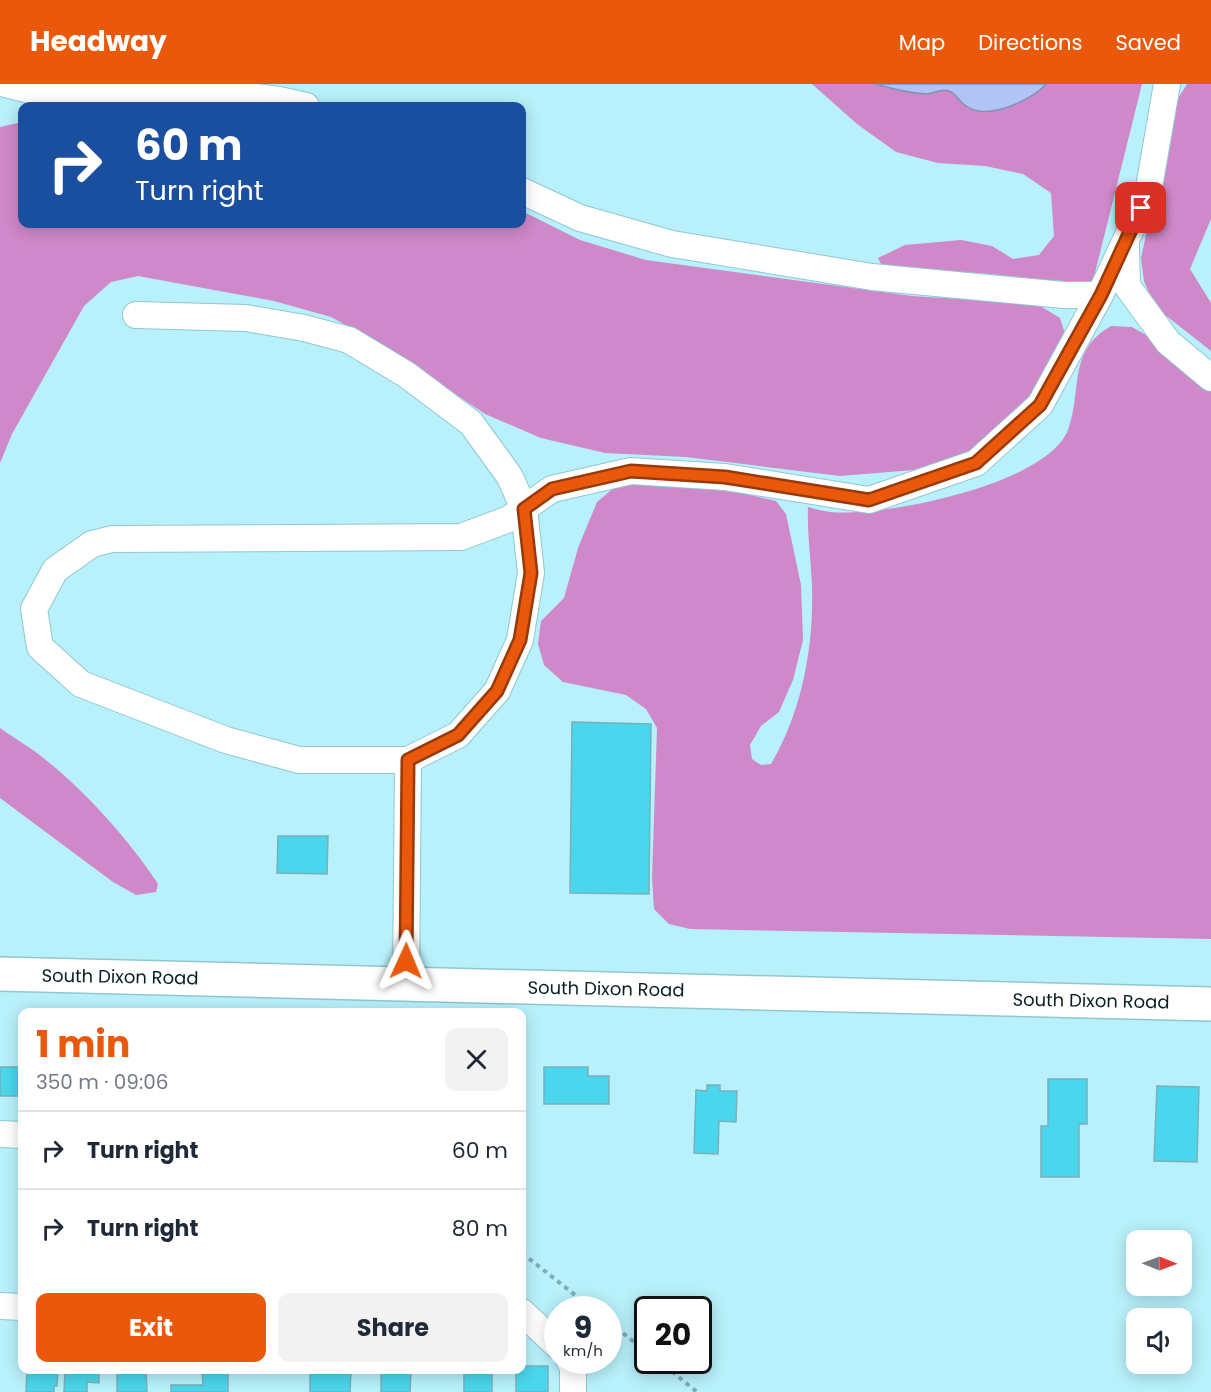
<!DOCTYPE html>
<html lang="en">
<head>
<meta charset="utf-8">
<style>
  :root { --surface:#fff; --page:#f2f2f3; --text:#1f2937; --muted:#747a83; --line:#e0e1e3; --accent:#ea580c }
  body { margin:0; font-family:Poppins,sans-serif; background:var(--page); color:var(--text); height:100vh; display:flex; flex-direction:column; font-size:22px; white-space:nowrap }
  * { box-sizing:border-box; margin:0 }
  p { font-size:20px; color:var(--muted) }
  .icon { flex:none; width:33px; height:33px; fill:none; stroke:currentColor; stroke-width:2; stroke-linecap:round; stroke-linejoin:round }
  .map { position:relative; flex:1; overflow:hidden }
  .panel { position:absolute; left:18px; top:924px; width:508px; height:366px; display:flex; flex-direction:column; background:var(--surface); border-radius:12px; box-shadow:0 3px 15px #0003 }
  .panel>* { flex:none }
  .top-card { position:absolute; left:18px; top:18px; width:508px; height:126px; border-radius:12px; box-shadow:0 3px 15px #0003; background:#1a4fa0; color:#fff; overflow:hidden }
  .needle { width:39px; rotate:91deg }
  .fabs { position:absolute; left:1126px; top:1146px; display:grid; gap:12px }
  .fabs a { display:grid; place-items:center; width:66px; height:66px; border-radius:12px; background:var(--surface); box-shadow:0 3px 15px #0003; font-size:30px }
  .speed { position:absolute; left:544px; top:1212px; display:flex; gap:12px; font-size:30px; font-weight:700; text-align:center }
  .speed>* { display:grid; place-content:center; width:78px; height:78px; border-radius:50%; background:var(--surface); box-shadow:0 3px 15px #0003; line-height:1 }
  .speed small { font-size:15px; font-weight:400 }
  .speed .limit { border:3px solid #111; border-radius:9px; background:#fff; color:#111 }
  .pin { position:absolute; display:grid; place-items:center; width:51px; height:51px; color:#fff; margin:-26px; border-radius:12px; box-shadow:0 3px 9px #0006 }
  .me { position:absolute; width:66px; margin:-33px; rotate:1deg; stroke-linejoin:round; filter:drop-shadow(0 0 4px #0008) }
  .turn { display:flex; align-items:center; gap:21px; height:126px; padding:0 18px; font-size:27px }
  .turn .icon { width:78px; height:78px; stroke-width:2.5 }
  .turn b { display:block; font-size:42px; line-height:51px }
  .round { display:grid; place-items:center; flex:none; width:63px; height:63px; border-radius:12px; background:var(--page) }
  .overview { display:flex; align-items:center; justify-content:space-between; height:102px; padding:0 18px }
  h1 { font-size:36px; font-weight:700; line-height:45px; color:var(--accent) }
  .button { display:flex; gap:12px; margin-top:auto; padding:12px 18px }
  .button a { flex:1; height:69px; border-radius:12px; background:var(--accent); color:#fff; font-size:24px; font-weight:700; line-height:69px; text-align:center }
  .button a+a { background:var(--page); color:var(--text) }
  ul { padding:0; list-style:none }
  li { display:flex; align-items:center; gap:18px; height:78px; padding:0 18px; border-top:2px solid var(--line) }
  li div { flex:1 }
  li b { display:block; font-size:22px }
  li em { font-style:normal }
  header { display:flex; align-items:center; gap:36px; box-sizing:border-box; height:84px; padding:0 30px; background:var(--accent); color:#fff }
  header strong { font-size:28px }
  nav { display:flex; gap:33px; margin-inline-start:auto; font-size:21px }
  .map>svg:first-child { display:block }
  .forest { fill:#cf88c9 }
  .water { fill:#b2c4f5; stroke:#7f92b6; stroke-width:1.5 }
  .building { fill:#4ad6ec; stroke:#79b0ba; stroke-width:1.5 }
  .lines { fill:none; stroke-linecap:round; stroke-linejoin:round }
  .minor-casing { stroke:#90c7d1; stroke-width:28 }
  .major-casing { stroke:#90c7d1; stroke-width:36 }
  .path { stroke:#80aeb6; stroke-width:4; stroke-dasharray:4.5 4.5; stroke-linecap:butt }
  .minor { stroke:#fff; stroke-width:26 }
  .major { stroke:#fff; stroke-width:33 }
  .route-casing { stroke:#983908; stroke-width:15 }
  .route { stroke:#ea580c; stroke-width:10 }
  .labels { text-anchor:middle; stroke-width:6; stroke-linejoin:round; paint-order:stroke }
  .street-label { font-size:18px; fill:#081f23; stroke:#fff }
</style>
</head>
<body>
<header>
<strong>Headway</strong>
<nav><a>Map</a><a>Directions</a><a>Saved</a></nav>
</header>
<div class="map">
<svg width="1211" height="1308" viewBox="0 0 1211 1308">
  <rect width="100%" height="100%" fill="#b8f1fb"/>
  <g class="forest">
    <path d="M812 0H1142L1093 197C1054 199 1017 192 978 189 945 187 913 187 881 180L878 174 905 161 961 156 992 162 1013 175 1039 171 1054 152 1051 109 1023 90 985 82 938 79 896 68 857 40Z"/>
    <polygon points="1187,0 1211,0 1211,135 1190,185 1211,219 1211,267 1155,223 1144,197 1141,174 1174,21"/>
    <polygon points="22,38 22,140 522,140 522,127 580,156 646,176 912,212 1022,219 1042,223 1060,234 1065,250 1037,314 966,374 914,386 840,392 686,373 605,369 541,354 485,330 381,260 331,233 274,217 138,192 111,198 84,222 12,350 0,379 0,43"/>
    <path d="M1111 242 1132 243 1153 255 1181 283 1211 307V855L690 845 669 840 654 825 652 794 657 644 646 625 626 611 563 598 544 581 538 560 541 537 564 514 578 464 597 418 616 402 665 399 746 410 776 417 786 430 801 501 803 556 793 596 779 628 761 642 750 661 752 675 761 681 771 680C802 628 814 562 812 502 811 475 807 450 808 423 815 425 823 427 830 428 884 433 1046 401 1068 346 1083 305 1067 267 1111 242Z"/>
    <path d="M0 644C15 655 32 664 46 676 86 708 130 757 158 800L156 808 136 811 113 798 0 714Z"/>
  </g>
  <path class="water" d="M876 0H1046C1031 17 987 37 966 22 959 18 956 9 949 7 941 4 934 10 926 10 909 9 893 5 876 0Z"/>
  <g class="building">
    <polygon points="572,638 651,640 649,810 570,809"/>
    <polygon points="278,752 328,752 327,790 277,789"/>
    <rect x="0" y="983" width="22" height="29"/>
    <polygon points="544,983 588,983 588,992 609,992 609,1020 544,1020"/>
    <polygon points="1048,995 1087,995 1087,1040 1079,1040 1079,1093 1041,1093 1041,1042 1048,1042"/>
    <polygon points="707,1001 720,1001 720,1007 737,1007 736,1038 719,1037 718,1070 694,1069 696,1006 707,1007"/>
    <polygon points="1157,1002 1199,1003 1197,1078 1154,1077"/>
    <polygon points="22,1114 22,1168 20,1168"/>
    <polygon points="522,1282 548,1282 548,1308 516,1308 516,1286 522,1286"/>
    <polygon points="27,1286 58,1286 57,1302 54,1302 54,1308 26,1308"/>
    <polygon points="65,1286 99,1286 99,1299 87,1298 87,1308 64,1308"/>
    <polygon points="117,1286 146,1287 147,1308 117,1308"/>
    <polygon points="202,1286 228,1286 228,1308 171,1308 171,1301 203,1301"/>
    <polygon points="310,1286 351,1286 350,1308 310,1308"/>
    <polygon points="381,1286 411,1286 410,1308 381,1308"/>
    <rect x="464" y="1286" width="28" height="22"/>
  </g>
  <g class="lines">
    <defs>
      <g id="minor">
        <polyline points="5,0 45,10 210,7 279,16 306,22"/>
        <polyline points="522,107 580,134 672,160 872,193 1064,211 1100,211"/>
        <polyline points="1126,162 1127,202 1168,258 1211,294"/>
        <polyline points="136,231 246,234 304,244 349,256 407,291 471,339 510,393 524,425 531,489 520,556 497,607 458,651 408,676 299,676 226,656 81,600 40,563 34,525 55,486 92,460 112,455 461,453 509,435 552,405 631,387 725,393 869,416 976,379 1040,321 1100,211 1148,109 1167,0"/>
        <polyline points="406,900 408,676"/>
        <polyline points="0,1050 22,1051"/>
        <polyline points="0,1222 22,1223"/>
        <polyline points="522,1228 558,1262"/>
        <polyline points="569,1276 573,1283 573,1308"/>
      </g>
      <polyline id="major" points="0,890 1211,920"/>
    </defs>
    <use href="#minor" class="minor-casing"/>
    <use href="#major" class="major-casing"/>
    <g class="path">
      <polyline points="522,1169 594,1226"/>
      <polyline points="609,1238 648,1269"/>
      <polyline points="658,1276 697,1308"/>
    </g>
    <use href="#minor" class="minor"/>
    <use href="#major" class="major"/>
  </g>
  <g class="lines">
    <defs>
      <polyline id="route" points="406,877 408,676 458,651 497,607 520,556 531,489 524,425 552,405 631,387 725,393 869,416 976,379 1040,321 1101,211 1141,124"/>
    </defs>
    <use href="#route" class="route-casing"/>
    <use href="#route" class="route"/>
  </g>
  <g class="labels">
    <g class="street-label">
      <text transform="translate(120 893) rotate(1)" y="6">South Dixon Road</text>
      <text transform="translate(606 905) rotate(1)" y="6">South Dixon Road</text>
      <text transform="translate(1091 917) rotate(1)" y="6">South Dixon Road</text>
    </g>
  </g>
</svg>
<div class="fabs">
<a><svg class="needle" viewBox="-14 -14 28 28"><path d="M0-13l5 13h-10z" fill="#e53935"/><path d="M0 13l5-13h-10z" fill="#747a83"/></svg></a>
<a><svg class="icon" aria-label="sound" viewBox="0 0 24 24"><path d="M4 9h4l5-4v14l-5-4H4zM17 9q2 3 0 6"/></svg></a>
</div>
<div class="speed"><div>9<small>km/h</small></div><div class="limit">20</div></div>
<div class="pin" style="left:1141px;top:124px;background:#d93025"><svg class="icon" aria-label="arrive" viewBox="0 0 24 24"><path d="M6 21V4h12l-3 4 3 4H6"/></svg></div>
<svg class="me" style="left:406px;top:877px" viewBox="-20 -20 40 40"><path d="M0-17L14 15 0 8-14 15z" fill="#ea580c" stroke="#fff" stroke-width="4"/></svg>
<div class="top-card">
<div class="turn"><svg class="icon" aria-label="right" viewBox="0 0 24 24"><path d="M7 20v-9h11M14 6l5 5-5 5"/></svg><div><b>60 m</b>Turn right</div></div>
</div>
<section class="panel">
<div class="overview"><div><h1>1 min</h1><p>350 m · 09:06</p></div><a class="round"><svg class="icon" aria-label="close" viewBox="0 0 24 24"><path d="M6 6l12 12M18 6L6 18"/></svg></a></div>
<ul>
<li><svg class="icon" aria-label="right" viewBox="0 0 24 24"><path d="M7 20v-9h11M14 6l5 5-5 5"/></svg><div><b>Turn right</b></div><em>60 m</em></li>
<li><svg class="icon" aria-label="right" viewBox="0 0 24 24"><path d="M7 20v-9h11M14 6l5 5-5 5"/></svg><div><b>Turn right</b></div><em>80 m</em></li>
</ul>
<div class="button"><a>Exit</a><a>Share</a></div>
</section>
</div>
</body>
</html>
